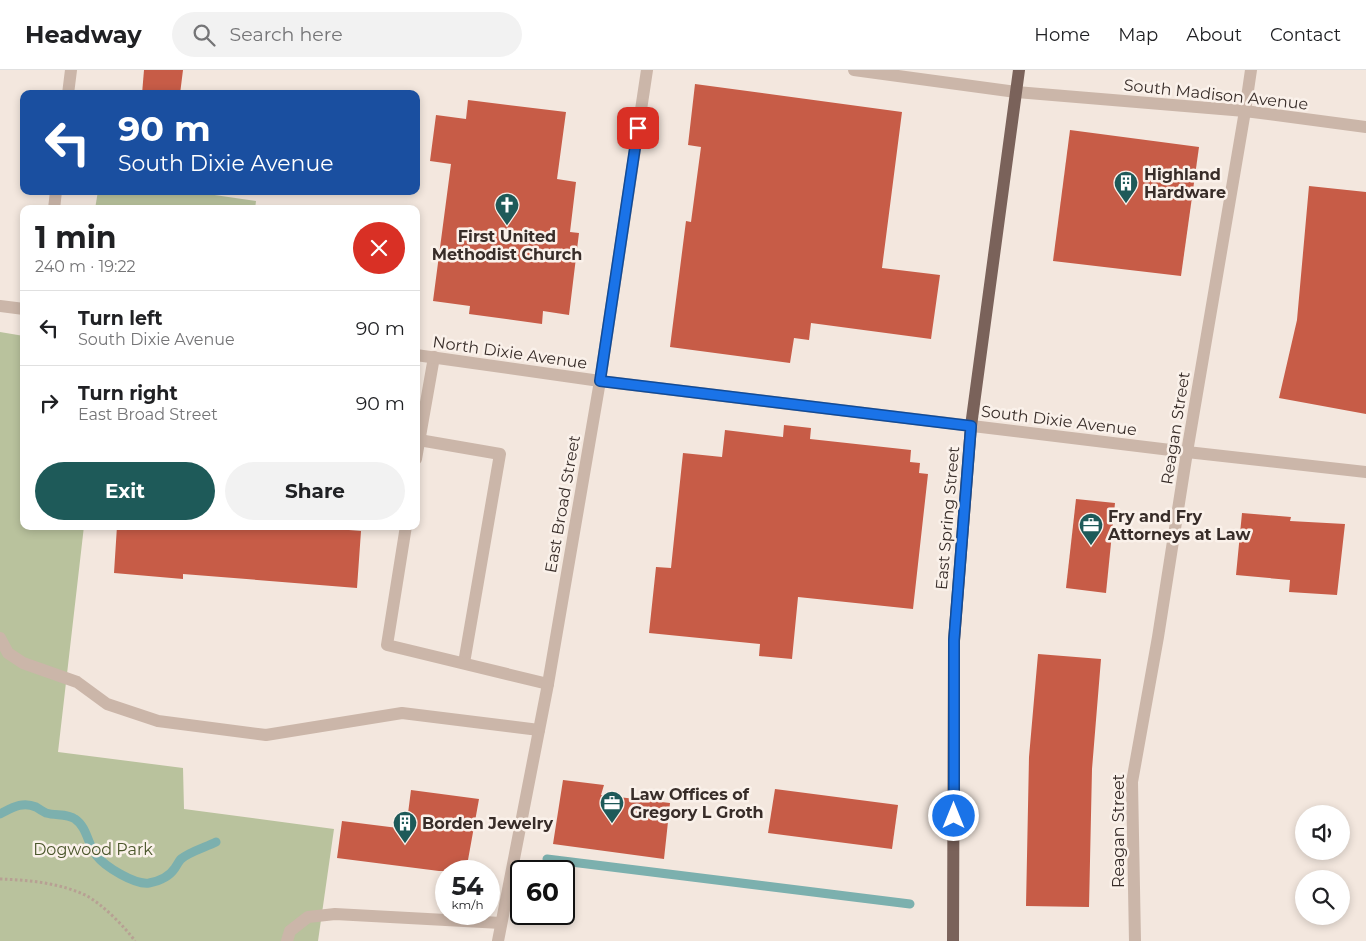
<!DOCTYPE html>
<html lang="en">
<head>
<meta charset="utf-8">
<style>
  :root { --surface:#fff; --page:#f2f2f2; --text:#202124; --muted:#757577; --line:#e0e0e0; --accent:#1e5a59 }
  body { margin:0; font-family:Montserrat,sans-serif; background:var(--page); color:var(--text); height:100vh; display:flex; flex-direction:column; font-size:19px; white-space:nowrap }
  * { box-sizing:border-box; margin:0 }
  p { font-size:16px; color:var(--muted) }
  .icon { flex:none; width:28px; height:28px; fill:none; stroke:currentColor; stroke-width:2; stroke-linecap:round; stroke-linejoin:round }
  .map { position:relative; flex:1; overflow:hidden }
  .sheet { position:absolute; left:20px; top:135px; width:400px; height:325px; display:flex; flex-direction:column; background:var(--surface); border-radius:10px; box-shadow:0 2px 8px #0003 }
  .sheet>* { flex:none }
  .banner { position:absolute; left:20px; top:20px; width:400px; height:105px; border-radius:10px; box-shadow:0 2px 8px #0003; background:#1a4fa0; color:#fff; overflow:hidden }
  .tools { position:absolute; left:1295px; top:735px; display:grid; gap:10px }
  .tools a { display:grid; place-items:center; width:55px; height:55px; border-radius:50%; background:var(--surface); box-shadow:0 2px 8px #0003; font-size:25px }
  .speed { position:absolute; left:435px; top:790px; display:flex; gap:10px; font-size:25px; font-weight:700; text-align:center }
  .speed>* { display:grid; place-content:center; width:65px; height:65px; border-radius:50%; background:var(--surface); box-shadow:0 2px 8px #0003; line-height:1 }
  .speed small { font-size:12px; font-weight:400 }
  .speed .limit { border:2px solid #111; border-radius:8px; background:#fff; color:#111 }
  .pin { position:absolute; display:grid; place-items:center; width:42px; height:42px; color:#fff; margin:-21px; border-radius:10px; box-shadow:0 2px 8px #0006 }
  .me { position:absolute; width:55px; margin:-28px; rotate:0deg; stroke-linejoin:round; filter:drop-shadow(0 0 4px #0008) }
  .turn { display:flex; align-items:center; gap:18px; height:105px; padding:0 15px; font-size:22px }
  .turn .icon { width:65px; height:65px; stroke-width:2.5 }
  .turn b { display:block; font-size:35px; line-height:42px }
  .round { display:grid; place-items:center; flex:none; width:52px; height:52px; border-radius:26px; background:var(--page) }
  .headline { display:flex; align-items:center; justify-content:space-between; height:85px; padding:0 15px }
  h1 { font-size:30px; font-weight:700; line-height:38px }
  .button { display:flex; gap:10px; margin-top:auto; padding:10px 15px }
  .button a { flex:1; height:58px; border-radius:30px; background:var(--accent); color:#fff; font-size:20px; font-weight:700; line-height:58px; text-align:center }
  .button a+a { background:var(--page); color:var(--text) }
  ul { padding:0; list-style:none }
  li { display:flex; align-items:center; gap:15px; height:75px; padding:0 15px; border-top:1px solid var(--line) }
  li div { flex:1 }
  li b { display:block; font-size:19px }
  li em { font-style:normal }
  header { display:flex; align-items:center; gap:30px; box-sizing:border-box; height:70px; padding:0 25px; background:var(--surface); border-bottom:1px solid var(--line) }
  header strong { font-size:24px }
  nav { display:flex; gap:28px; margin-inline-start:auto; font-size:18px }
  .search { width:350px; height:45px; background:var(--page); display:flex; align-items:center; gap:12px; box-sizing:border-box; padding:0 18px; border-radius:28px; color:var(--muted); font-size:19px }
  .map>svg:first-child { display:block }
  .green { fill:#b9c29d }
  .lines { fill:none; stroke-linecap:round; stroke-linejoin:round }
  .stream { stroke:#7cb0ae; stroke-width:9 }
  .building { fill:#c75c47 }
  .path { stroke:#b7a093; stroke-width:3; stroke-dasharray:2.5 2.5; stroke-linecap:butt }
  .service { stroke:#cbb6a9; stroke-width:12 }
  .minor { stroke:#cbb6a9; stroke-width:12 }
  .tertiary { stroke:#cbb6a9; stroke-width:12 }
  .primary { stroke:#7a625a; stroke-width:12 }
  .route-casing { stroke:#114b97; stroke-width:12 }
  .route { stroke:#1a73e8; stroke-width:9 }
  .labels { text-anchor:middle; stroke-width:5; stroke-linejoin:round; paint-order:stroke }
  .street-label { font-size:16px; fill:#382d29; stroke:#faf1ea }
  .poi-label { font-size:16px; font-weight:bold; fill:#382d29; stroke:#faf1ea; text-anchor:start }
  .park-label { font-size:16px; fill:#4b572c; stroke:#faf1ea }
</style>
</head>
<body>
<header>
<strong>Headway</strong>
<div class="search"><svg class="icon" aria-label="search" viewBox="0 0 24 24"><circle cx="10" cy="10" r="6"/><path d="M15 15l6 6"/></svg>Search here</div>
<nav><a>Home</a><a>Map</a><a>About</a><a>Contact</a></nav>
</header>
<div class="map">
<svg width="1366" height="871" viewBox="0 0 1366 871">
  <rect width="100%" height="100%" fill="#f3e7de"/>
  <g class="green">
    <polygon points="98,121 187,121 256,131 255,139 95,139"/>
    <polygon points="0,262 24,266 24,456 84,456 58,682 183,698 184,739 334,759 318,871 0,871"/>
  </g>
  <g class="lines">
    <g class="stream">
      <path d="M0 744C12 738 22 731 36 737 39 739 42 741 46 743 56 746 67 743 75 749 87 757 88 775 96 785 105 797 135 815 149 813 160 811 169 807 175 798 177 795 179 791 181 789 189 782 206 777 216 772"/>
      <polyline points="547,789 910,834"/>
    </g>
  </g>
  <g class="building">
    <polygon points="144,0 183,0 180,24 142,24"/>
    <polygon points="695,14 902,42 882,198 940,205 931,269 811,253 809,270 794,268 790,293 670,277 686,151 691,152 701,77 688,75"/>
    <polygon points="468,30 566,42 557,109 576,112 570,162 579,163 569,245 543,241 542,254 469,244 470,236 433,231 451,94 430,91 436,45 466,49"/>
    <polygon points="1070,60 1199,77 1181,206 1053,191"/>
    <polygon points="1309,116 1366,122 1366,344 1279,328 1297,250"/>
    <polygon points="784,355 811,358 810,369 911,380 910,392 920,393 919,403 928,404 913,539 798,527 792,589 759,586 760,574 649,563 656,497 671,498 683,383 722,387 725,360 783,367"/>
    <polygon points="1076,429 1115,433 1106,523 1066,518"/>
    <polygon points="1242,443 1291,447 1290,451 1345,454 1337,525 1289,522 1290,510 1236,505"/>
    <polygon points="117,456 300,456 361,461 357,518 183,504 183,509 114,503"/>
    <polygon points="1038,584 1101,589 1092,699 1089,837 1026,836 1029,687"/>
    <polygon points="563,710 604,715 601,725 670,733 664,789 553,774"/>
    <polygon points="775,719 898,735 892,779 768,763"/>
    <polygon points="411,720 479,729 466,801 439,801 337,788 342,751 406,759"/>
  </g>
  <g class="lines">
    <path class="path" d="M0 809C29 810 61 813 87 826 102 834 125 857 135 871"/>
    <g class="service">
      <polyline points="419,370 500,384 464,593"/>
      <polyline points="416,389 434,287"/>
      <polyline points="406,456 387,575 548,614"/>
      <polyline points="0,568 8,583 23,593 77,612 107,634 158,651 266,665 402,643 539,660"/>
      <polyline points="287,871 290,861 308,847 335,844 501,853"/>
    </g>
    <g class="minor">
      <polyline points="854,0 1016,22 1245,41 1366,57"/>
      <polyline points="68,24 71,0"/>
      <polyline points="54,139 56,121"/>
      <polyline points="600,311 1187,382 1366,402"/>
      <polyline points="1135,871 1132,712 1158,567 1187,382 1245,41 1251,0"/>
    </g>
    <g class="tertiary">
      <polyline points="0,236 24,239"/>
      <polyline points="416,285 600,311"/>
      <polyline points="498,871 548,614 600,311 647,0"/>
    </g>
    <polyline class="primary" points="953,871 954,571 971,356 1019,0"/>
  </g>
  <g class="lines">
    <defs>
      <polyline id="route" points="638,58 600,311 971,356 954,570 954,746"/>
    </defs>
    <use href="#route" class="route-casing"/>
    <use href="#route" class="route"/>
  </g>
  <defs>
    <symbol id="building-pin" viewBox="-11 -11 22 30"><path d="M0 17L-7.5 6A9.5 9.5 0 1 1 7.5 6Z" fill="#1e5a59" stroke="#faf1ea"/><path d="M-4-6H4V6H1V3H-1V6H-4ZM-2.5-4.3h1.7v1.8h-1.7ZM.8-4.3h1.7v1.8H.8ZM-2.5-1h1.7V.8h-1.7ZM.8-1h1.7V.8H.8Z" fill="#fff"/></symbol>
    <symbol id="church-pin" viewBox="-11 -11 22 30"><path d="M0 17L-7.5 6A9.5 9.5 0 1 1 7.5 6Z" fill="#1e5a59" stroke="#faf1ea"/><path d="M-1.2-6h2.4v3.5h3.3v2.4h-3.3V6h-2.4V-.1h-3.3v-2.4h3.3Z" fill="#fff"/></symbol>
    <symbol id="office-pin" viewBox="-11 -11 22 30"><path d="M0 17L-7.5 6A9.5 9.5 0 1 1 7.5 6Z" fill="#1e5a59" stroke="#faf1ea"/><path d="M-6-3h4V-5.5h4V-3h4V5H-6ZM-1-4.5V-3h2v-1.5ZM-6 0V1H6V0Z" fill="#fff"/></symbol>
  </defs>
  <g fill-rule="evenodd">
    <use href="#building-pin" x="1112" y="99" width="28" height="38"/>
    <use href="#church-pin" x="493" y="121" width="28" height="38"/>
    <use href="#office-pin" x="1077" y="441" width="28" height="38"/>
    <use href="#office-pin" x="598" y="719" width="28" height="38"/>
    <use href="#building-pin" x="391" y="739" width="28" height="38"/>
  </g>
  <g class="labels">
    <g class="street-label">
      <text transform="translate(1216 24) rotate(6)" y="6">South Madison Avenue</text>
      <text transform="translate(510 282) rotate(8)" y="6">North Dixie Avenue</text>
      <text transform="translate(1059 350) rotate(7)" y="6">South Dixie Avenue</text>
      <text transform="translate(1175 358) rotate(-81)" y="6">Reagan Street</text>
      <text transform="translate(562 434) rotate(-80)" y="6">East Broad Street</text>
      <text transform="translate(947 448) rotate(-85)" y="6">East Spring Street</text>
      <text transform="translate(1118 761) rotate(-90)" y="6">Reagan Street</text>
    </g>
    <g class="poi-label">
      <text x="1144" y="110">Highland<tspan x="1144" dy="18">Hardware</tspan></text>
      <text x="507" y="172" text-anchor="middle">First United<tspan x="507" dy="18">Methodist Church</tspan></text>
      <text x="1108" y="452">Fry and Fry<tspan x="1108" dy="18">Attorneys at Law</tspan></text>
      <text x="630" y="730">Law Offices of<tspan x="630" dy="18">Gregory L Groth</tspan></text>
      <text x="422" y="759">Borden Jewelry</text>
    </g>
    <g class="park-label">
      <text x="93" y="785">Dogwood Park</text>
    </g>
  </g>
</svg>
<div class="tools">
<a><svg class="icon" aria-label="sound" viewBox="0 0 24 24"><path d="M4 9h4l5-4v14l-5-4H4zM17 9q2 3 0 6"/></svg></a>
<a><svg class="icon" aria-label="search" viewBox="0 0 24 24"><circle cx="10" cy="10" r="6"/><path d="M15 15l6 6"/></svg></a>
</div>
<div class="speed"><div>54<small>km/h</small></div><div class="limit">60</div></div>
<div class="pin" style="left:638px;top:58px;background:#d93025"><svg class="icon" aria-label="arrive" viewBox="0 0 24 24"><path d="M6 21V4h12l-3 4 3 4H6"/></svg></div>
<svg class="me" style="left:954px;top:746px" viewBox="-20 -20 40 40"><circle r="17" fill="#1a73e8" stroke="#fff" stroke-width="3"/><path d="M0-11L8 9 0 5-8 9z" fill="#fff"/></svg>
<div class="banner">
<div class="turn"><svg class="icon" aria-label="left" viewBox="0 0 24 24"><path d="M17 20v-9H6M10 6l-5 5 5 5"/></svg><div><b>90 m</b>South Dixie Avenue</div></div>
</div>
<section class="sheet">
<div class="headline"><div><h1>1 min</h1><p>240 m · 19:22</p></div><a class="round" style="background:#d93025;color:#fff"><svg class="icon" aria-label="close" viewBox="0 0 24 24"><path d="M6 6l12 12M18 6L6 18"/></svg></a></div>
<ul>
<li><svg class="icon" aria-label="left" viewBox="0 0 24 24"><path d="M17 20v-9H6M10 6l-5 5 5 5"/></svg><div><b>Turn left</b><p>South Dixie Avenue</p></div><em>90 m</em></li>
<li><svg class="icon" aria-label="right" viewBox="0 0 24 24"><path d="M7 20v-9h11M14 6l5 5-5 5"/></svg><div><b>Turn right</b><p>East Broad Street</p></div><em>90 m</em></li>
</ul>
<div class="button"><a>Exit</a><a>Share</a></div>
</section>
</div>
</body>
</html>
